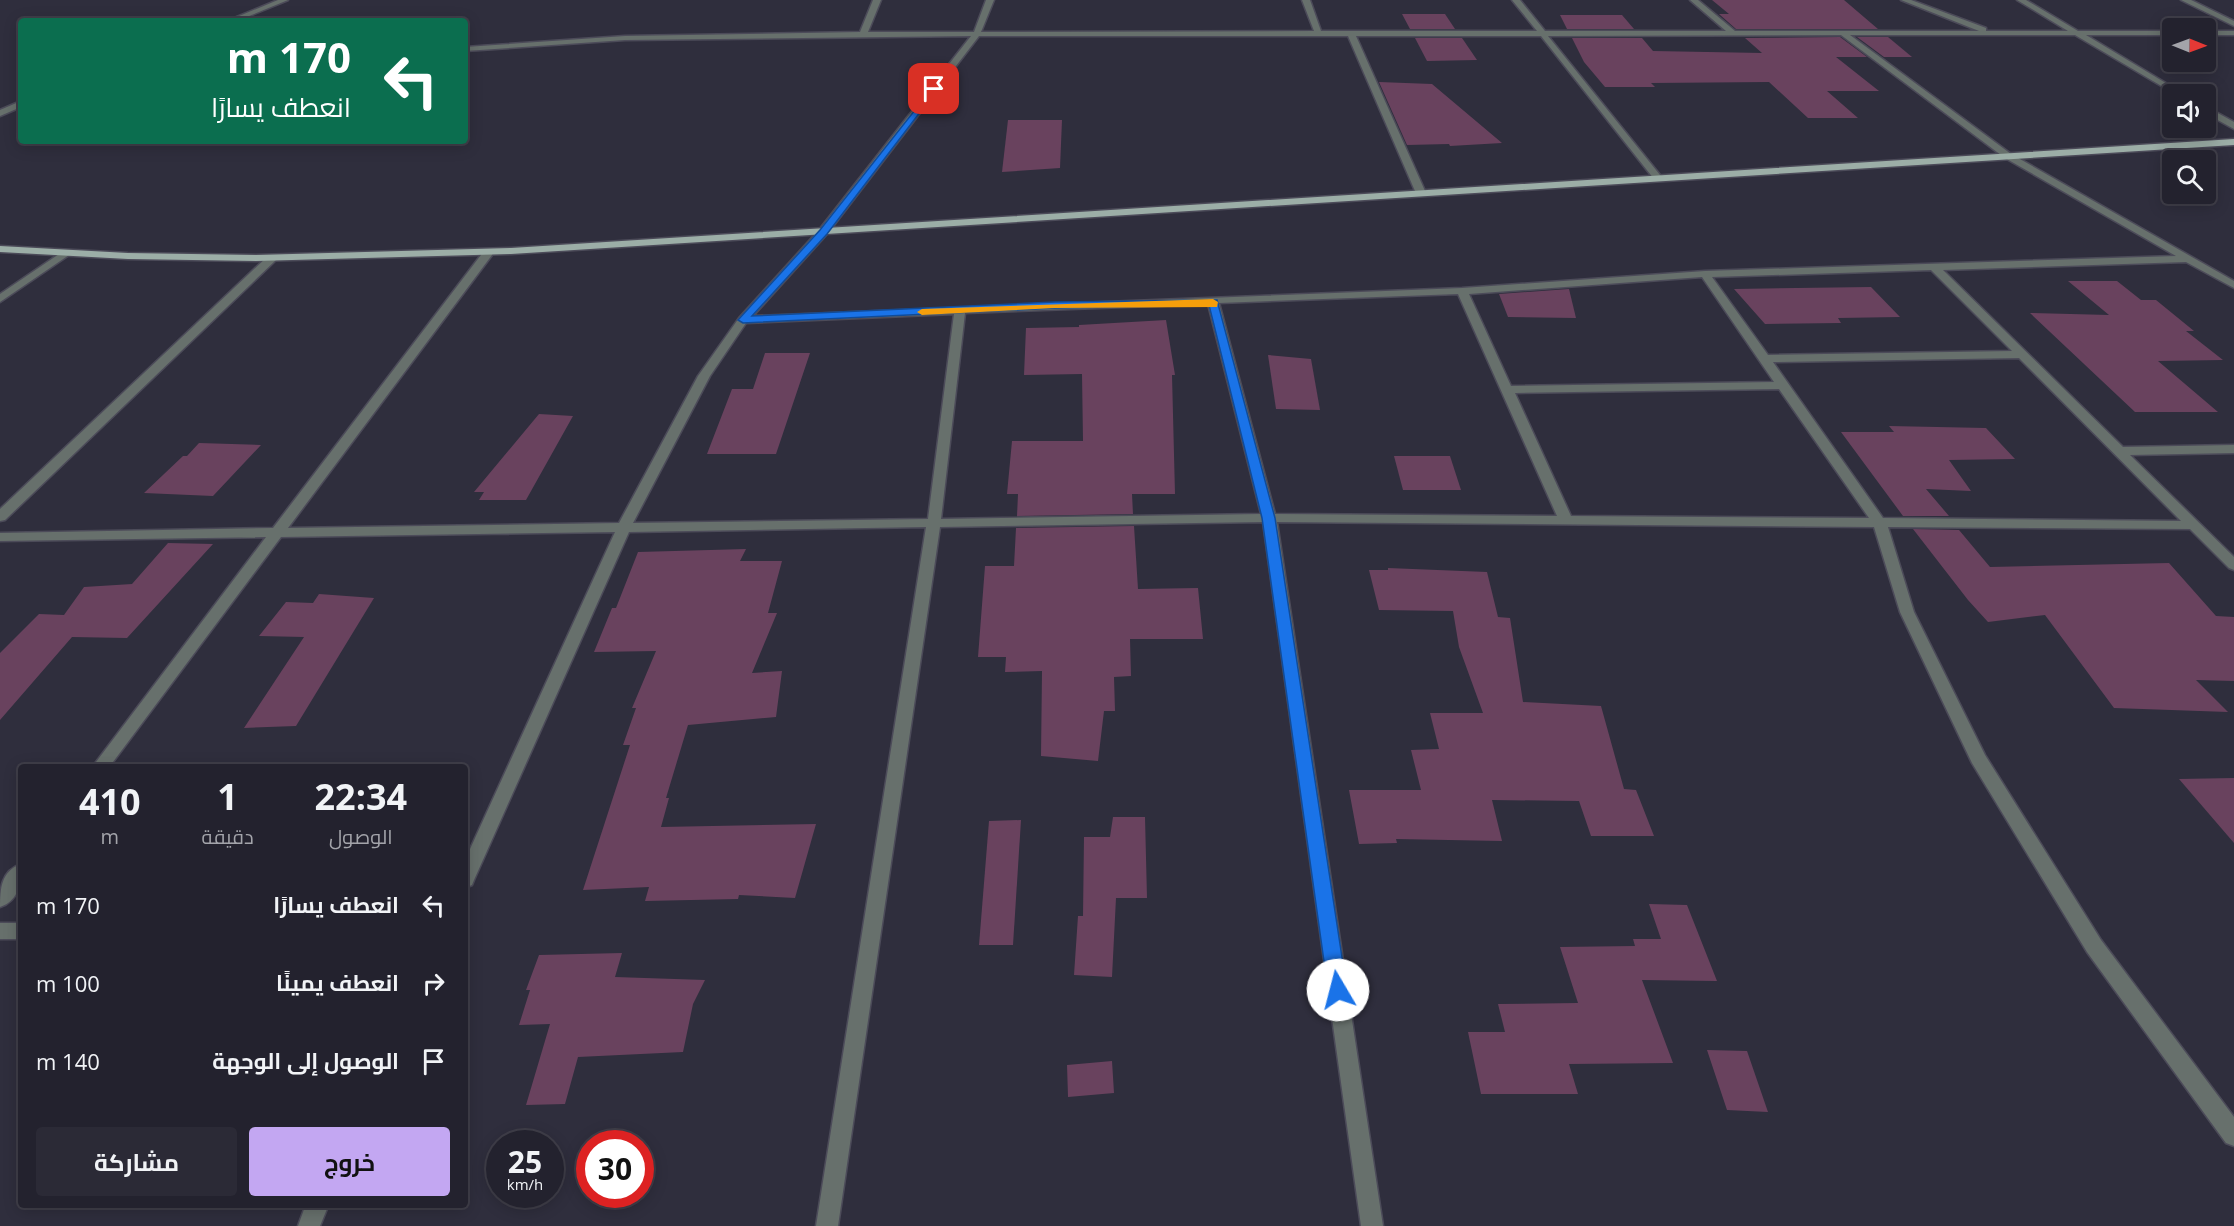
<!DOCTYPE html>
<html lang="ar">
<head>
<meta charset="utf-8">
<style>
  :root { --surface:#23222e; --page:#2b2a36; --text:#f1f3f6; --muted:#a3a4aa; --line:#403f4a; --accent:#c3a7f2 }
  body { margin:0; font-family:"Open Sans",Cairo,sans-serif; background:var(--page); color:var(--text); direction:rtl; height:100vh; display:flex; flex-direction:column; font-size:22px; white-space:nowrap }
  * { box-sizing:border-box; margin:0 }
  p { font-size:20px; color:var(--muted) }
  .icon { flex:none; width:33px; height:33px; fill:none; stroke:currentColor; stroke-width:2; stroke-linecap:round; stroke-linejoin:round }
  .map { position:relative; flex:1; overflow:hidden; direction:ltr }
  .details { position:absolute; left:18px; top:764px; width:450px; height:444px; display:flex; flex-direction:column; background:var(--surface); border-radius:6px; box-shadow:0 3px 15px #0003,0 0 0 2px var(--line); direction:rtl }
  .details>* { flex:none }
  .banner { position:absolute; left:18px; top:18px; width:450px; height:126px; border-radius:6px; box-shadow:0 3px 15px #0003,0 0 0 2px var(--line); direction:rtl; background:#0b6e4f; color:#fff; overflow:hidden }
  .needle { width:39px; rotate:91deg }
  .controls { position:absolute; left:2162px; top:18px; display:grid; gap:12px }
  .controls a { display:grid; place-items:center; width:54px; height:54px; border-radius:6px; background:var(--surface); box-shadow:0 3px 15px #0003,0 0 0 2px var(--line); font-size:30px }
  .speed { position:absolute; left:486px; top:1130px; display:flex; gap:12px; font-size:30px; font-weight:700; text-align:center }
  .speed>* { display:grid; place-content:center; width:78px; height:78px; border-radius:50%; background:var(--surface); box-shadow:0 3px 15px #0003,0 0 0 2px var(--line); line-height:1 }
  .speed small { font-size:15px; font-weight:400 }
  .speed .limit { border:9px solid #d22; background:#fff; color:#111 }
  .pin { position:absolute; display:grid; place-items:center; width:51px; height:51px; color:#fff; margin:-26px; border-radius:12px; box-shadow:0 3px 9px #0006 }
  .me { position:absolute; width:66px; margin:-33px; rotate:352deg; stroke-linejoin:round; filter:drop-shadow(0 0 4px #0008) }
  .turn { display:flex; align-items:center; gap:21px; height:126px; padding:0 18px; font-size:27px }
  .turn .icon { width:78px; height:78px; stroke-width:2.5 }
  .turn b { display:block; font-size:42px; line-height:51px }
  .eta { display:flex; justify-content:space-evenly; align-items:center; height:102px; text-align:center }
  .eta b { font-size:36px; font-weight:700; line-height:42px }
  .button { display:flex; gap:12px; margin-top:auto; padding:12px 18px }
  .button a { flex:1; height:69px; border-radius:6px; background:var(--accent); color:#111; font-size:24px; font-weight:700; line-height:69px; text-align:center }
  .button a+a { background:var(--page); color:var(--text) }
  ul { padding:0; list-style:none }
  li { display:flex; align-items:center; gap:18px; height:78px; padding:0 18px }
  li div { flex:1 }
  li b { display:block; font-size:22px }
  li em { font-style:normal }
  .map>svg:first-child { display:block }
  .building { fill:#69425e }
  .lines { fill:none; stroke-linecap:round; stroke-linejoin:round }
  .minor-casing { stroke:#4c4b59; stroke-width:3 }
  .major-casing { stroke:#4c4b59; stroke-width:3 }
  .minor { fill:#67706c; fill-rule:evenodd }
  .major { fill:#9caea7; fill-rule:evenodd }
  .route { fill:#1a73e8; stroke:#114b97; stroke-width:1.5 }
  .slow { fill:#f59e0b }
</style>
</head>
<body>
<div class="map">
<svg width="2234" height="1226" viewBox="0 0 2234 1226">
  <rect width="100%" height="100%" fill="#2f2e3d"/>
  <g class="building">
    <polygon points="1712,0 1844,0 1878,29 1736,29 1719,14 1729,14"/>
    <polygon points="1402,14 1445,14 1455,29 1410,29"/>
    <polygon points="1560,15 1622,15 1634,29 1567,29"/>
    <polygon points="1840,37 1867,57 1836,57 1879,91 1827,91 1858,118 1808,118 1769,82 1651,83 1655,87 1605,87 1584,62 1572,38 1642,38 1653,51 1762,53 1745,38"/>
    <polygon points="1857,37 1888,37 1912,57 1884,57"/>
    <polygon points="1415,38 1462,38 1477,60 1427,61"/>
    <polygon points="1379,82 1432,84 1502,143 1450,146 1449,144 1407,145"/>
    <polygon points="1008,120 1062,120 1060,168 1002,172"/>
    <polygon points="2068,281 2117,281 2141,300 2156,300 2194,331 2186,331 2223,360 2158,361 2218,412 2135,412 2030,313 2109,315"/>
    <polygon points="1871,287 1900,317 1838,318 1841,323 1765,324 1734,289"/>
    <polygon points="1569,289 1576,318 1508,317 1499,294"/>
    <polygon points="1166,320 1175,375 1172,375 1175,494 1132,494 1133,514 1017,516 1018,494 1007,494 1012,441 1083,441 1082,374 1024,375 1026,328 1079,327 1079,325"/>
    <polygon points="765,353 810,353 776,454 707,454 732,389 753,389"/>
    <polygon points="1268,355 1311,359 1320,410 1276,409"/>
    <polygon points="539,414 573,416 526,500 479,500 484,492 474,492"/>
    <polygon points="1889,426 1986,428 2015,459 1949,460 1971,491 1926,489 1949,516 1903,516 1841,432 1894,432"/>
    <polygon points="199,443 261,445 213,496 144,493 183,456 187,456"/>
    <polygon points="1394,456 1450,456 1461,490 1403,490"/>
    <polygon points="1134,526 1138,589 1198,588 1203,639 1130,639 1131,676 1114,677 1115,711 1104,711 1098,761 1041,756 1042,671 1005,672 1006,657 978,657 985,566 1014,566 1016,528"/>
    <polygon points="1913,529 1959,530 1990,567 2169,563 2216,616 2234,617 2234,681 2196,680 2228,712 2114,708 2045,615 1988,622 1968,600"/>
    <polygon points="168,543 213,544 127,638 72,637 0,720 0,653 39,614 64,615 84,587 132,584"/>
    <polygon points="746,549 740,561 782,561 768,613 777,613 752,673 782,671 776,717 688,725 666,798 669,798 661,827 816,824 795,898 739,895 738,899 645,901 649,887 583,890 630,745 623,745 636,708 632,708 656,651 594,652 612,608 616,608 638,552"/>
    <polygon points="1388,568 1487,572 1498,617 1510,618 1523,702 1601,706 1624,789 1636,790 1654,836 1591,836 1579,801 1492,800 1502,841 1396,839 1397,843 1359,844 1349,790 1421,790 1411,750 1439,749 1430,713 1483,713 1459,647 1453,611 1379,610 1369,570 1388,570"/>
    <polygon points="319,594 374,598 296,726 244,728 304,637 259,636 286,602 313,603"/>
    <polygon points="2234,778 2234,843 2179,779"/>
    <polygon points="1113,817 1145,817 1147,898 1116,898 1112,977 1074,975 1078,916 1083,916 1084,837 1110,837"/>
    <polygon points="1021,820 1013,945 979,945 989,821"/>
    <polygon points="1649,904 1687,905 1717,981 1642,980 1673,1063 1569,1064 1578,1094 1481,1094 1468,1032 1505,1032 1498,1004 1578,1003 1560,947 1635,946 1633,939 1661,939"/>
    <polygon points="622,953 615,977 705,980 693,1004 683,1052 578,1057 565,1104 526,1105 550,1024 519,1025 530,990 526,990 539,955"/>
    <polygon points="1707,1050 1747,1051 1768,1112 1727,1110"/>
    <polygon points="1112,1061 1114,1093 1068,1097 1067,1065"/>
  </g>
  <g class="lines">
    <defs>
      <g id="minor">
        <polygon points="278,0 288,0 237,21 227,21"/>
        <path d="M873 0H881L868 32H974L986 0H994L981 32 1314 31 1302 0H1310L1321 31H1537L1512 0H1520L1545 31H1726L1690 0H1698L1735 31H1979L1901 0H1911L1986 28V31H2068L2017 0H2026L2078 31H2172V35H2086L2184 94H2175L2075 35H1850L2011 154 2234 281V288L2186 262 1943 270 2123 447 2234 445V453L2130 455 2234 557V570L2229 568 2190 529 1888 527 1914 612 1985 755 2101 940 2234 1117V1146L2226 1143 2087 952 1972 763 1900 612 1874 527 1277 522 1383 1226H1361L1263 522 940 527 838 1226H816L926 527 629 532 474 880 472 885 465 888V860L615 532 281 537 110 766H93L266 537 0 541V533L273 528 484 251 488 250 493 253 492 255 288 528 619 523 698 376 739 318 819 230 971 36 625 40 465 51V47L625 36 860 32ZM1841 35 2005 158 2176 256 1705 271 1462 288 753 316 827 234 979 36H1348L1415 191 1420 194 1425 191 1356 36H1541L1654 179 1657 180 1662 177 1660 175 1548 36ZM1931 270 2012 351 1768 355 1712 277ZM1702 277 1774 382 1511 386 1469 294ZM1458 294 1557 516 1275 514 1219 303ZM1208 304 1261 514 941 519 965 313ZM954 314 928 519 633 523 710 376 746 323ZM2019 358 2181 521 1883 518 1773 362ZM1779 389 1869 518 1571 516 1515 393Z"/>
        <polygon points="2181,0 2191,0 2234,21 2234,26"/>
        <rect x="2205" y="31" width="29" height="4"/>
        <polygon points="21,101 21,107 0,116 0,110"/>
        <polygon points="2205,106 2234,122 2234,129 2205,113"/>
        <polygon points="65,250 70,253 69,255 0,302 0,294"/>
        <polygon points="272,255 277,258 276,260 5,520 0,521 0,509 268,256"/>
        <path d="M21 864C21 882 20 900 0 907 0 889 1 871 21 864Z"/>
        <rect x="0" y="923" width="21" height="16"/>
        <polygon points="306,1204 329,1204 320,1226 298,1226"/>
      </g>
      <polygon id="major" points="2234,139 2234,145 511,254 256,261 128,259 0,252 0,246 128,253 256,255 511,248"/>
    </defs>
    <use href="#minor" class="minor-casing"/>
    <use href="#major" class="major-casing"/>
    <use href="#minor" class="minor"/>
    <use href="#major" class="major"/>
  </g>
  <polygon class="route" points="934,86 937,90 827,234 752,316 1055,302 1217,300 1275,518 1347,990 1344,996 1338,998 1331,996 1328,990 1262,518 1209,305 1055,308 743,323 738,320 820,230"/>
  <polygon class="slow" points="1213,299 1218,302 1217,307 1055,308 922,315 917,312 922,309"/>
</svg>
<div class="controls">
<a><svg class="needle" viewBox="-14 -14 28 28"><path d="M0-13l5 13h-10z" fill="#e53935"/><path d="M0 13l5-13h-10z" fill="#a3a4aa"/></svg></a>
<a><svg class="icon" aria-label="sound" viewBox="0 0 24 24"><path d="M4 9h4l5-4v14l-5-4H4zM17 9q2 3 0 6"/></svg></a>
<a><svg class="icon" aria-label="search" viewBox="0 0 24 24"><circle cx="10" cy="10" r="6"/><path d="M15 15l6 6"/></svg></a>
</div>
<div class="speed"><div>25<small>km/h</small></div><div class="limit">30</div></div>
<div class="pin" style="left:934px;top:89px;background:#d93025"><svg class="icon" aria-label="arrive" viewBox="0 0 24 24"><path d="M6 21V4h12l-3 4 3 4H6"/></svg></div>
<svg class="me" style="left:1338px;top:990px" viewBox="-20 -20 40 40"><circle r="19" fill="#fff"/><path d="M0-13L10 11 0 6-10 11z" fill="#1a73e8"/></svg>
<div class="banner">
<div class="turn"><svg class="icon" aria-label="left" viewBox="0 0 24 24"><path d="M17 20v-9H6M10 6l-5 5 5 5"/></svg><div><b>170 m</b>انعطف يسارًا</div></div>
</div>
<section class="details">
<div class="eta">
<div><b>22:34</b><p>الوصول</p></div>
<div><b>1</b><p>دقيقة</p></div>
<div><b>410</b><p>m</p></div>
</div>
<ul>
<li><svg class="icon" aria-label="left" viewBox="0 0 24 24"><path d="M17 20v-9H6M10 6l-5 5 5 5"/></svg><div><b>انعطف يسارًا</b></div><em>170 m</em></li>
<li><svg class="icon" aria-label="right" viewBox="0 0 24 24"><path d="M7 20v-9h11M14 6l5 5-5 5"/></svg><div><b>انعطف يمينًا</b></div><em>100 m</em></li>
<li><svg class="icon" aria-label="arrive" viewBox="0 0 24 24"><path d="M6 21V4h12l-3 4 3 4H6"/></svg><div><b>الوصول إلى الوجهة</b></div><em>140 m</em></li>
</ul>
<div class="button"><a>خروج</a><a>مشاركة</a></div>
</section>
</div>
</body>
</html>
